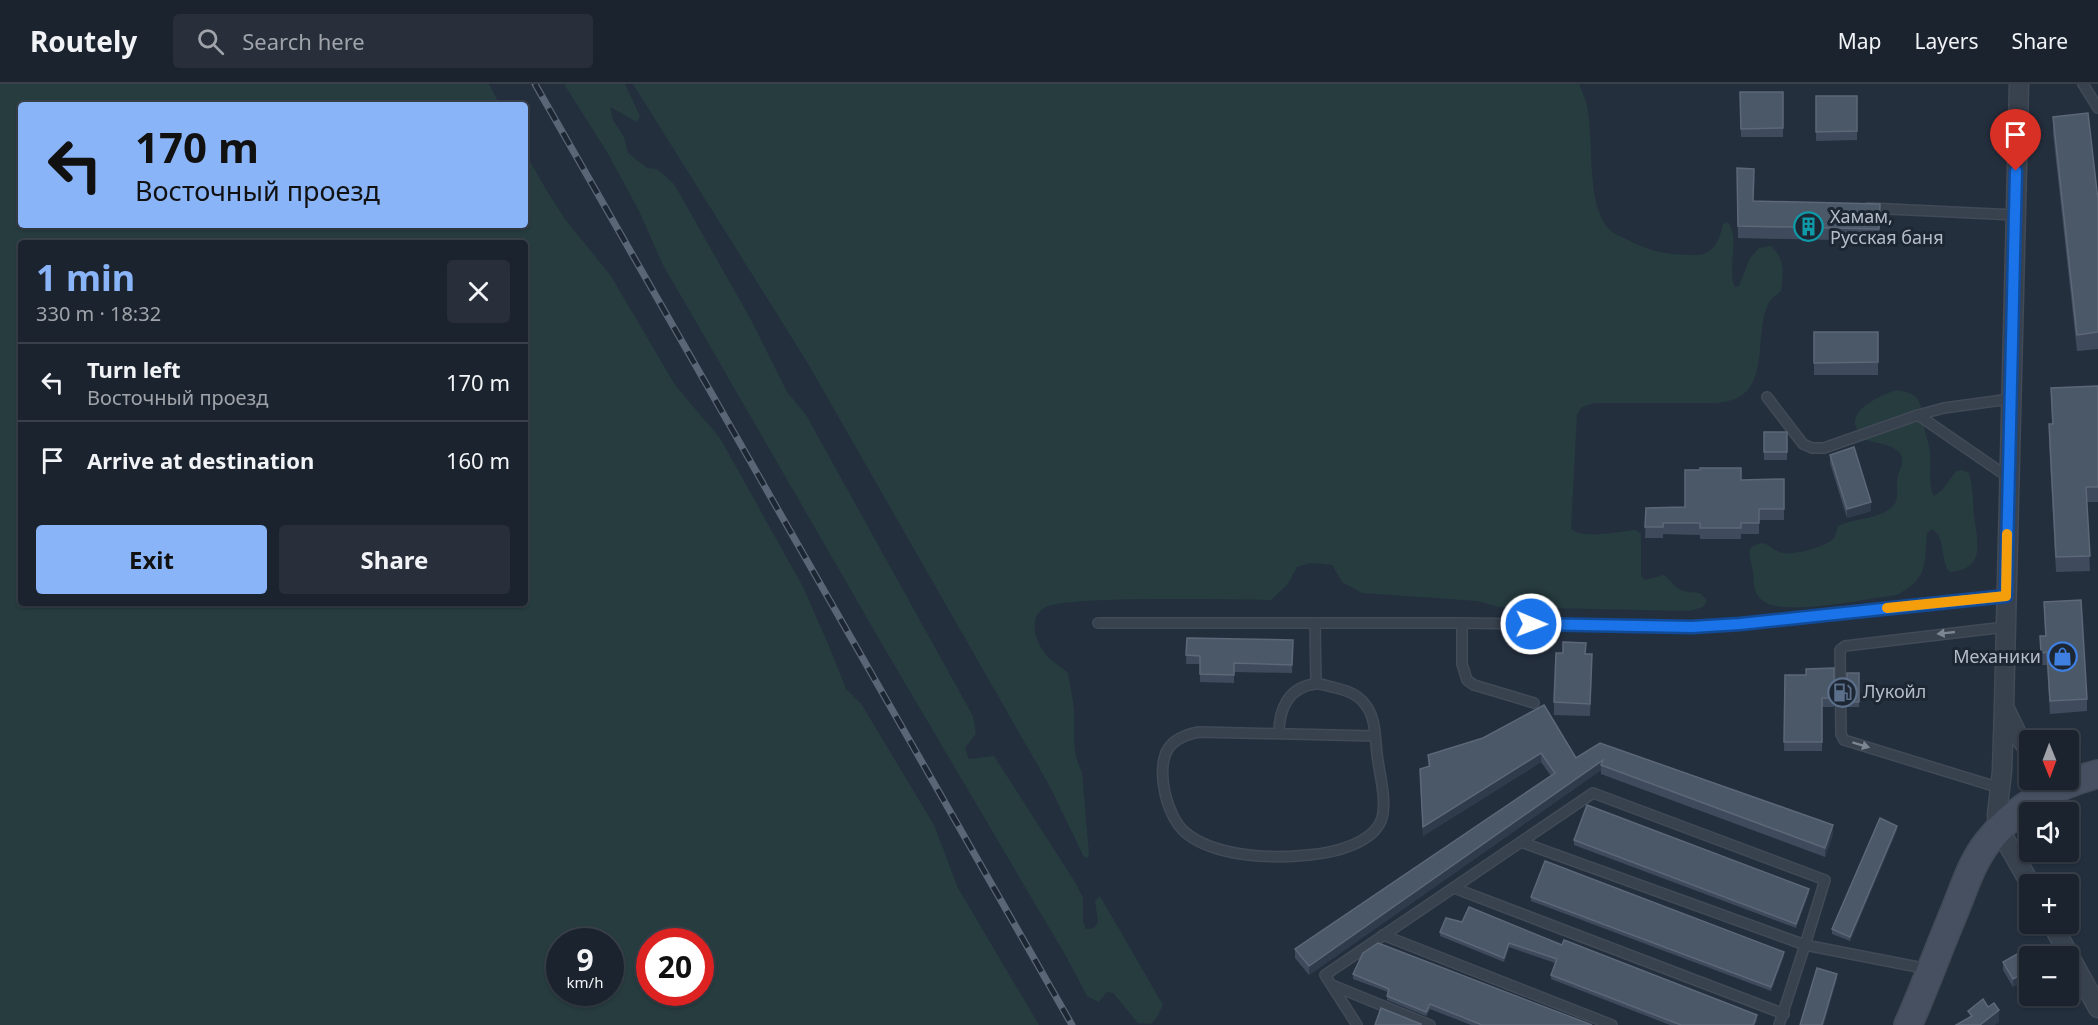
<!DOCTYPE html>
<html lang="en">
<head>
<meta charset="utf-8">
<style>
  :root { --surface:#1b232e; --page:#282f3a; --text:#f1f3f6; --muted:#a0a4aa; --line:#39404a; --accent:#8ab4f8 }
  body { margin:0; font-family:"Noto Sans",sans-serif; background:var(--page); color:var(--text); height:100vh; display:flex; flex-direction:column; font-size:22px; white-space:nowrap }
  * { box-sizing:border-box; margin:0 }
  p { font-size:20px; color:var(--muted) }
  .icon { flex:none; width:33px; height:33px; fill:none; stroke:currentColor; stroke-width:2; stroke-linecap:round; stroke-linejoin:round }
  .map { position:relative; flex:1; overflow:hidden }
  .drawer { position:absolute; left:18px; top:156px; width:510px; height:366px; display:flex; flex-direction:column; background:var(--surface); border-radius:6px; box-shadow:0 2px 4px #0004,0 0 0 2px var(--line) }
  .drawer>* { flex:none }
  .top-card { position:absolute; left:18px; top:18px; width:510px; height:126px; border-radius:6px; box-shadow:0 2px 4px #0004,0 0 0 2px var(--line); background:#8ab4f8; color:#111; overflow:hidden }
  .needle { width:39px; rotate:179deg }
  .fabs { position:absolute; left:2019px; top:646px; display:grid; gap:12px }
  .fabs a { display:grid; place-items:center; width:60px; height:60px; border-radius:6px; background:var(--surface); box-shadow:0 2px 4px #0004,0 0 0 2px var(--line); font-size:30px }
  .speed { position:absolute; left:546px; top:844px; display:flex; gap:12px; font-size:30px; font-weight:700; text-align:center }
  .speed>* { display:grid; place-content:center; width:78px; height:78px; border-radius:50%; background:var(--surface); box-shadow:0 2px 4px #0004,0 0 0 2px var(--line); line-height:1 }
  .speed small { font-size:15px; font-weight:400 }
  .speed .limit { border:9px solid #d22; background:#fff; color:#111 }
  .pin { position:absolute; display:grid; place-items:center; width:51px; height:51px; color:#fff; margin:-62px -26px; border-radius:50% 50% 50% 0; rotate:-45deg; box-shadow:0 0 6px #0007 }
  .pin .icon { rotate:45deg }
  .me { position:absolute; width:66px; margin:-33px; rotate:91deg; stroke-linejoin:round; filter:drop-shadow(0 0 4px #0008) }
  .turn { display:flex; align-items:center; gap:21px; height:126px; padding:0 18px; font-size:27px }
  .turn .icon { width:78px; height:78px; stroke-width:2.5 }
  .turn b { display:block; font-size:42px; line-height:51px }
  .round { display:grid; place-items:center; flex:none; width:63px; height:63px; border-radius:6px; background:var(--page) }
  .summary { display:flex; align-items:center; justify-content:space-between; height:102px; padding:0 18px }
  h1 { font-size:36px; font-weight:700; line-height:45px; color:var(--accent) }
  .cta { display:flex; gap:12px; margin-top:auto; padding:12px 18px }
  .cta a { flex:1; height:69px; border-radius:6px; background:var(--accent); color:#111; font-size:24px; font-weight:700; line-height:69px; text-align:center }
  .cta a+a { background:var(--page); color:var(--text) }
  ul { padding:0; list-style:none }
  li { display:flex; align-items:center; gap:18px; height:78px; padding:0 18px; border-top:2px solid var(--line) }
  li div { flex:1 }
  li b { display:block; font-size:22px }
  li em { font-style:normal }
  header { display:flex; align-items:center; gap:36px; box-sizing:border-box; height:84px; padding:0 30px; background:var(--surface); border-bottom:2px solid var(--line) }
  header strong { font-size:28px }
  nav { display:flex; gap:33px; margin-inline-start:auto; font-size:21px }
  .search { width:420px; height:54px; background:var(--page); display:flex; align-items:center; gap:15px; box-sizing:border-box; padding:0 21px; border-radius:6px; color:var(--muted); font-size:22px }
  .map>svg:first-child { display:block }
  .green { fill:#263c3f; fill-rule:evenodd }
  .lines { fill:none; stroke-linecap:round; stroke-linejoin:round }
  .lane-casing { stroke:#414a57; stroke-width:12 }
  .street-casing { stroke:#414a57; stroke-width:21 }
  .secondary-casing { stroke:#414a57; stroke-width:30 }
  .lane { stroke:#38414e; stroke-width:9 }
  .street { stroke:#38414e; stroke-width:18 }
  .secondary { stroke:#465061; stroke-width:27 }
  .rail-casing { stroke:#5a6575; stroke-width:7 }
  .rail { stroke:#1d2633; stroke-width:4.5; stroke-dasharray:14; stroke-linecap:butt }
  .wall { fill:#3f4b5c }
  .shaded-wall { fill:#2f3b4b }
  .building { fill:#4b5868; stroke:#5c6777; stroke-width:1.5 }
  .oneway { fill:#7c8592 }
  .route-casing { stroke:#114b97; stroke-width:15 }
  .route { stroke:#1a73e8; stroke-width:10 }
  .slow { stroke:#f59e0b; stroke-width:10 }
  .labels { text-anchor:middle; stroke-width:6; stroke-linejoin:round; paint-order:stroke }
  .poi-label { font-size:18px; fill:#b4bcc9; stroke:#1d2633; text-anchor:start }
</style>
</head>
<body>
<header>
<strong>Routely</strong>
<div class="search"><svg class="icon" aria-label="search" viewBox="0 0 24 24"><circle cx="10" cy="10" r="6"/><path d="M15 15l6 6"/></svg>Search here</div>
<nav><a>Map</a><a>Layers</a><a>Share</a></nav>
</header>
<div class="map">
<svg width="2098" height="941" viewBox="0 0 2098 941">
  <rect width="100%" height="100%" fill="#242f3e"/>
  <g class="green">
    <path d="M0 0H489L500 21H21V141H525V69L547 107 565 135 611 192 675 301 720 354 803 503 829 562 846 605 862 621 934 741 958 804 1039 941H0ZM21 159H525V519H21ZM560 858H610V909H560ZM650 858H700V909H650Z"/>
    <polygon points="564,0 625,0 640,32 637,38 610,23 613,36 624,53 628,69 647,84 657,85 674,100 750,234 787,308 806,331 973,632 976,650 965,664 969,675 994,672 1075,798 1083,814 1083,837 1086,845 1094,844 1098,838 1095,817 1100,812 1163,921 1157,933 1151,940 1138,939 1113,909 1107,908 1099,918 1087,912 1067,874 882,560 662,179 639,127 607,68"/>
    <path d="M633 0H1579C1581 6 1584 11 1586 17 1595 52 1585 114 1607 143 1613 150 1622 153 1630 157 1651 168 1669 171 1692 171 1713 172 1719 158 1723 140L1728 138C1741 156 1726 184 1735 203L1739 202 1750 174 1759 164 1771 162C1786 177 1783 187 1781 207 1778 210 1773 213 1770 217 1753 243 1771 301 1735 315 1730 317 1723 318 1717 319H1594L1582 323 1577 331 1571 445C1584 456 1619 447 1636 446L1641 450V492L1645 496 1663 491C1671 495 1672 501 1679 505 1685 509 1694 508 1700 509L1707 516 1703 523 1689 527 1499 523 1478 517 1362 509 1342 498 1332 481 1311 479 1297 483 1288 500 1271 516C1237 516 1062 511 1044 524 1027 535 1036 559 1047 572 1052 578 1062 583 1068 589 1070 601 1073 614 1074 627 1075 649 1071 667 1082 688L1089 769 1088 774 1084 773 1049 701 807 278Z"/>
    <path d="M1896 306C1922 309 1921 320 1924 342 1925 351 1930 360 1930 370 1932 384 1927 399 1934 412L1942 406 1956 387 1962 386 1969 389C1973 403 1973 417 1974 431 1977 457 1987 485 1950 488 1939 476 1947 454 1932 445L1927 449C1924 482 1929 493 1897 511 1869 514 1782 534 1762 516 1752 508 1754 498 1753 487 1751 478 1749 473 1750 464 1768 452 1768 466 1783 469 1795 471 1825 463 1833 455 1836 451 1837 447 1838 442 1855 434 1875 436 1891 424 1899 418 1897 408 1897 398 1897 391 1900 387 1902 380 1906 360 1875 360 1863 355 1860 350 1854 343 1855 337 1857 321 1883 311 1896 306Z"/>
  </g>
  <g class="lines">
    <defs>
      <g id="lane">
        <polyline points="2083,0 2098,24"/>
        <polyline points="1868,124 2015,131"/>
        <polyline points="1767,313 1803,360 1812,364 1824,364 1918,331 1944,324 2010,315"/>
        <polyline points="1918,331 2008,393"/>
        <polyline points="1098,539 1462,539 1692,543 1740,540 2006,511"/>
        <polyline points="1315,539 1316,599"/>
        <polyline points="1462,539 1462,580 1467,596 1474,601 1534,619"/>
        <path d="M1279 649C1279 626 1288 603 1315 600 1320 599 1327 602 1332 603 1345 606 1356 609 1364 619 1376 632 1375 653 1377 670 1379 689 1387 715 1382 734 1374 760 1332 769 1309 771 1271 775 1216 773 1186 749 1167 734 1155 686 1168 665 1175 654 1188 650 1199 648L1375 652"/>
        <polyline points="2000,704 1844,656 1841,650 1840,566 1845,562 2005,543"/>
        <polyline points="1521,758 1805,861 1779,941"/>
        <polyline points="1454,804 1784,930"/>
        <polyline points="1383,851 1612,941"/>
        <polyline points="1332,901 1430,941"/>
        <polyline points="1357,941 1325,891 1593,709 1825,796 1805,861 1928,885"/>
      </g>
      <g id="street">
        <polyline points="2019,0 2004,623 2002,687 1997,731 1999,745 2031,801"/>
        <polyline points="2005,625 2017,650 2030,667"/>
        <polyline points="2052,840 2098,924"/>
      </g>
      <path id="secondary" d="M1908 941C1925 903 1939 864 1955 826 1964 804 1972 778 1987 759 2016 722 2053 702 2098 690"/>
    </defs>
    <use href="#lane" class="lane-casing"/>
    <use href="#street" class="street-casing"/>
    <use href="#secondary" class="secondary-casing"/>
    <use href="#lane" class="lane"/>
    <use href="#street" class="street"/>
    <use href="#secondary" class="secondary"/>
    <defs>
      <polyline id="rail" points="535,0 1072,941"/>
    </defs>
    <use href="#rail" class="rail-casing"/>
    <use href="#rail" class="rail"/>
  </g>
  <g class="wall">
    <polygon points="1740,8 1783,8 1783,53 1741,53"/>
    <polygon points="1816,12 1857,12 1857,56 1816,57"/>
    <polygon points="2053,33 2098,116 2098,265 2077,267 2053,49"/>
    <polygon points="1737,84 1753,117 1880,120 1879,157 1738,154"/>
    <rect x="1814" y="248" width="64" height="43"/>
    <polygon points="2098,302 2098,418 2087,418 2090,487 2056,488 2049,355 2049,340 2052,340 2051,304"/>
    <rect x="1764" y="348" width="23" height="28"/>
    <polygon points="1830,371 1871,427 1847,434 1830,379"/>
    <polygon points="1700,386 1741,396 1784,395 1784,436 1759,436 1759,450 1741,450 1741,455 1700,455 1700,451 1663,450 1663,454 1645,454 1646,424 1685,423"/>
    <polygon points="2044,518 2087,615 2087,627 2050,630 2047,581 2041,581 2040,565 2040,552 2045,552"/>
    <polygon points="1187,554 1293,556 1292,589 1234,588 1234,599 1200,598 1200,580 1186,580"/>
    <polygon points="1586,570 1592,583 1590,632 1554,631 1554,618"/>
    <polygon points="1834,584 1834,623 1822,623 1822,667 1784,667 1785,591 1806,591"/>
    <rect x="1847" y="589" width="12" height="34"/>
    <polygon points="1483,654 1576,674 1600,659 1833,750 1825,773 1601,690 1601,686 1309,891 1295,874 1295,865 1551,692 1541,678 1423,752 1420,694 1428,682 1428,671"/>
    <polygon points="1897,746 1850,857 1832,850 1832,845"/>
    <polygon points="1574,756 1809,809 1796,844 1574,761"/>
    <polygon points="1531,813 1784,872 1771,907 1531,817"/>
    <polygon points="1440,848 1562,861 1757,935 1755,941 1670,941 1551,895 1551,891 1555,879 1509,863 1504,878 1440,852"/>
    <polygon points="2030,873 2013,903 2003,886 2003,878"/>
    <polygon points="1353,890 1592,941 1471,941 1430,925 1426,932 1387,916 1388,908 1353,895"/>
  </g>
  <g class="shaded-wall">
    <polygon points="1871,418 1871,427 1847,434 1847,425"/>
    <polygon points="1541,669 1541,678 1423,752 1423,743"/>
    <polygon points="1603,676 1601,681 1601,686 1309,891 1309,882"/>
    <polygon points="1833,741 1833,750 1825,773 1825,764"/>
    <polygon points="1897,742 1897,746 1850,857 1850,853"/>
    <polygon points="1809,805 1809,809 1796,844 1796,840"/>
    <polygon points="1509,859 1509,863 1504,878 1504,874"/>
    <polygon points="1784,868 1784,872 1771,907 1771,903"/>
    <polygon points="2030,886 2030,894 2013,903 2013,895"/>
    <polygon points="1837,890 1837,895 1824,941 1822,941"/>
    <polygon points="1999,926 1999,938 1995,941 1980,941"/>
  </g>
  <g class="building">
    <polygon points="1740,8 1783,8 1783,44 1741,45"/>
    <polygon points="1816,12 1857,12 1857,47 1816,48"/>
    <polygon points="2088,29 2098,116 2098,248 2077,251 2053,33"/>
    <polygon points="1737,84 1754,85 1753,117 1880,120 1879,145 1738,142"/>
    <polygon points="1814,248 1878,248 1878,278 1814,279"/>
    <polygon points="2098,302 2098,403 2086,403 2090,472 2056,473 2049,340 2053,340 2051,304"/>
    <rect x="1764" y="348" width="23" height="20"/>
    <polygon points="1854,363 1871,418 1847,425 1830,371"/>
    <polygon points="1700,384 1741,384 1741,396 1784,395 1784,425 1759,425 1759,439 1741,439 1741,444 1700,444 1700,439 1663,439 1663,443 1645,443 1646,424 1685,423 1685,386 1700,386"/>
    <polygon points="2081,516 2087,615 2050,617 2047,568 2041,569 2040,552 2046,552 2044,518"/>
    <polygon points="1187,554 1293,556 1292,581 1234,579 1234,591 1200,590 1200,572 1186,571"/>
    <polygon points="1563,558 1586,559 1585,570 1592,570 1590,620 1554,618 1556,569 1563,569"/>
    <polygon points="1834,584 1834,614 1822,614 1822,658 1784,658 1785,591 1806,591 1806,585"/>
    <rect x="1847" y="589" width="12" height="29"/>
    <polygon points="1544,621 1576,674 1600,659 1833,741 1825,764 1601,681 1603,676 1309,882 1295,865 1555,689 1541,669 1423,743 1420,685 1430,682 1428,671 1483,654"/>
    <polygon points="1587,721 1809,805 1796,840 1574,756"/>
    <polygon points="1880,734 1897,742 1850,853 1832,845"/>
    <polygon points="1545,777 1784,868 1771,903 1531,813"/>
    <polygon points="1469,823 1562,861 1564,856 1757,931 1753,941 1681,941 1551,891 1557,875 1509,859 1504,874 1440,848 1446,834 1462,838"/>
    <polygon points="1378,859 1592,941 1482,941 1430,920 1426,928 1387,912 1389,905 1353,890 1363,869"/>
    <polygon points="2026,865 2030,873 2030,886 2013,895 2003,878"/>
    <polygon points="1817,884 1837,890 1822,941 1800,941"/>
    <polygon points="1983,915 1988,923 1994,919 1999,926 1980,941 1956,941 1972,932 1968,927"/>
    <polygon points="1381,924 1421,940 1421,941 1375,941"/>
  </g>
  <defs><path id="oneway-solid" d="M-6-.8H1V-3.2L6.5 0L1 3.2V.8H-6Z" transform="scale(1.5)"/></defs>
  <g class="oneway">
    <use href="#oneway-solid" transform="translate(1946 549) rotate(174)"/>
    <use href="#oneway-solid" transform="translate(1861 661) rotate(17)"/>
  </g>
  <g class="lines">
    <defs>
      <polyline id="route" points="1531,540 1692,543 1740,540 2006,512 2016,87"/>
    </defs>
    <use href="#route" class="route-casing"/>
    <use href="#route" class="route"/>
    <polyline class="slow" points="1887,524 2006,512 2007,450"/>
  </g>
  <defs>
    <symbol id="building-ring" viewBox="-11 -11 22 22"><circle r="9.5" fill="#1d2633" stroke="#0f9aa8" stroke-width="1.5"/><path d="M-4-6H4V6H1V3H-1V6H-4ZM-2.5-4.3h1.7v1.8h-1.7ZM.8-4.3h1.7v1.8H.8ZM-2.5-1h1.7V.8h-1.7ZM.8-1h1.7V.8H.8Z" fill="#0f9aa8"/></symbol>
    <symbol id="shop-ring" viewBox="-11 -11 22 22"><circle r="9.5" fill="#1d2633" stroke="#3f7fe0" stroke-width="1.5"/><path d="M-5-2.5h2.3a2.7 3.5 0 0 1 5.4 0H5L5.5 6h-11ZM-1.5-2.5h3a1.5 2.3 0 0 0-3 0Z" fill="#3f7fe0"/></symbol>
    <symbol id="fuel-ring" viewBox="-11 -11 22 22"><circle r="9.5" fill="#1d2633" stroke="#5c6f8a" stroke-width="1.5"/><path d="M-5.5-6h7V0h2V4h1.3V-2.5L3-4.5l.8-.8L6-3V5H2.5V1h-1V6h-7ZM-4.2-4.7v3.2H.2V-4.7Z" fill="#5c6f8a"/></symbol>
  </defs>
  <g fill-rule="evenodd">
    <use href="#building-ring" x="1792" y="126" width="33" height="33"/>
    <use href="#shop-ring" x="2046" y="556" width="33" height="33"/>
    <use href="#fuel-ring" x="1826" y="592" width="33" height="33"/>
  </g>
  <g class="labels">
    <g class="poi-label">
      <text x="1830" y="139">Хамам,<tspan x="1830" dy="21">Русская баня</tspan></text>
      <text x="2041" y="579" text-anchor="end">Механики</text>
      <text x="1863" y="614">Лукойл</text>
    </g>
  </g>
</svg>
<div class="fabs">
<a><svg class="needle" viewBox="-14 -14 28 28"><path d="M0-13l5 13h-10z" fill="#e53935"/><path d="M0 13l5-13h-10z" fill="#a0a4aa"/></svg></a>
<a><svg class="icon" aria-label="sound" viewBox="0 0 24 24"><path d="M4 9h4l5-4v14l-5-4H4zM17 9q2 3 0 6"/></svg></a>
<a>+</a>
<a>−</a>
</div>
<div class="speed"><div>9<small>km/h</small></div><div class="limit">20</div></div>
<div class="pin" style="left:2016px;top:87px;background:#d93025"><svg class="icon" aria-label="arrive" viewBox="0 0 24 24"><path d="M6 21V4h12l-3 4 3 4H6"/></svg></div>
<svg class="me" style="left:1531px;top:540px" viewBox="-20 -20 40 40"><circle r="17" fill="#1a73e8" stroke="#fff" stroke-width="3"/><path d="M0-11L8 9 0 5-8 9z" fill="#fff"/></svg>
<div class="top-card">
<div class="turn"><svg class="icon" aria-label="left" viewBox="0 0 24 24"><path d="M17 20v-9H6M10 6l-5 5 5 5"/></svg><div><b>170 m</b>Восточный проезд</div></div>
</div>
<section class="drawer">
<div class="summary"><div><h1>1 min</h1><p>330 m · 18:32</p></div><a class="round"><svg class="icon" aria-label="close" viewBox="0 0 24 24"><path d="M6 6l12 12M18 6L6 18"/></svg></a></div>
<ul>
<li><svg class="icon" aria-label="left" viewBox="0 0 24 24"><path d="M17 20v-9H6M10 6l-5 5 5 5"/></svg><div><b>Turn left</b><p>Восточный проезд</p></div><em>170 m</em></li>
<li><svg class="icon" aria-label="arrive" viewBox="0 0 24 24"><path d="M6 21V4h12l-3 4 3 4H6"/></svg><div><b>Arrive at destination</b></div><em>160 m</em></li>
</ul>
<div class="cta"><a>Exit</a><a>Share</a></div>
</section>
</div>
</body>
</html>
